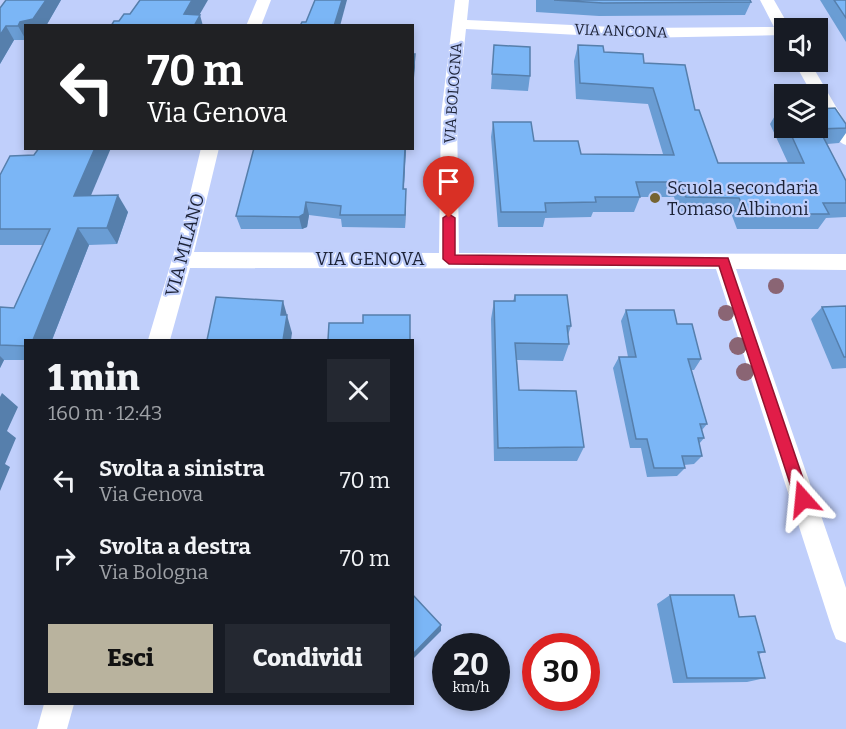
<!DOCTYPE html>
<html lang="it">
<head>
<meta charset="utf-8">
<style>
  :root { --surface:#171b24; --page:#242831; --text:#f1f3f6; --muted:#9ea1a6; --accent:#b9b39e }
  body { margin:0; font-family:Bitter,serif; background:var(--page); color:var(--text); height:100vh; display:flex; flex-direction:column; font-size:22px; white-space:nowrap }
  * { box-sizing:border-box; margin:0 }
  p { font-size:20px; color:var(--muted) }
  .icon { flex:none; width:33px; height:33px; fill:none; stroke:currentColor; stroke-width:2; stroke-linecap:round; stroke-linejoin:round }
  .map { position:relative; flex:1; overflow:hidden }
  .panel { position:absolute; left:24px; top:339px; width:390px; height:366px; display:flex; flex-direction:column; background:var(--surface); border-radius:0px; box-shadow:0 3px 9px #0003 }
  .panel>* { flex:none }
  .top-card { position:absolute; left:24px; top:24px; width:390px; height:126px; border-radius:0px; box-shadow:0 3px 9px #0003; background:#202124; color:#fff; overflow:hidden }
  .tools { position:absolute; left:774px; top:18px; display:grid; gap:12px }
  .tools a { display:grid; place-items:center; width:54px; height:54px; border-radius:0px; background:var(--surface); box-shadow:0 3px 9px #0003; font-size:30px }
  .speed { position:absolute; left:432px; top:633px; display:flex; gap:12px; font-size:30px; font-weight:700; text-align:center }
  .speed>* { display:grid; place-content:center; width:78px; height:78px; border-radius:50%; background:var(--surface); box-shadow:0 3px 9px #0003; line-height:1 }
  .speed small { font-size:15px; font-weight:400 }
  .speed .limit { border:9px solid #d22; background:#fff; color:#111 }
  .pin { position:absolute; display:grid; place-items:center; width:51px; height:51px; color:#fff; margin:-62px -26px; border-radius:50% 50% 50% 0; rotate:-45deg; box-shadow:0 0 6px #0007 }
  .pin .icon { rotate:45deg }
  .me { position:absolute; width:66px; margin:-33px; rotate:342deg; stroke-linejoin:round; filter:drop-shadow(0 0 4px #0008) }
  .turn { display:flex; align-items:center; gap:21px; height:126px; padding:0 24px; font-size:27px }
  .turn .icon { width:78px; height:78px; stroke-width:2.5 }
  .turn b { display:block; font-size:42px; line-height:51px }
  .round { display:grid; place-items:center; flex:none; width:63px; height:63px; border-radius:0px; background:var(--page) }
  .head { display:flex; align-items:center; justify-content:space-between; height:102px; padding:0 24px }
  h1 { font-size:36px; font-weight:800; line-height:45px }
  .button { display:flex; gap:12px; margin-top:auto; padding:12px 24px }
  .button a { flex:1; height:69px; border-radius:0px; background:var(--accent); color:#111; font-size:24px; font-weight:800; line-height:69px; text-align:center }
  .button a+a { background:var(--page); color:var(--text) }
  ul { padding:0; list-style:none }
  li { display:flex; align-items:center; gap:18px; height:78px; padding:0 24px }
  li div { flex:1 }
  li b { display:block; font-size:22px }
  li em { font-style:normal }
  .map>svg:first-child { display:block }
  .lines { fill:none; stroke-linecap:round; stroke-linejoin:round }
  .minor { fill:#fff; fill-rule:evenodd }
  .tree { fill:#8a6574 }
  .wall { fill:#6a9dd4 }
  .shaded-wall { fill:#567fac }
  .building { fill:#7bb6f6; stroke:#567fac; stroke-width:1.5 }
  .route { fill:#e11d48; stroke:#92132f; stroke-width:1.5 }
  .poi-dot { fill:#756432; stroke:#c0cffb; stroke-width:2 }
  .labels { text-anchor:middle; stroke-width:4.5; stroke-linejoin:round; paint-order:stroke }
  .far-street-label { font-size:15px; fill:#1c2236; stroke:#c0cffb }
  .poi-label { font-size:18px; fill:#1c2236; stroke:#c0cffb; text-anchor:start }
  .street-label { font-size:18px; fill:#1c2236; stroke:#c0cffb }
</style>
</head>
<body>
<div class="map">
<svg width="846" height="729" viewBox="0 0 846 729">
  <rect width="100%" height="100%" fill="#c0cffb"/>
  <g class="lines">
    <g class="minor">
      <polygon points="257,0 271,0 261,26 246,26"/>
      <polygon points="455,0 469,0 467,20 635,28 774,27 760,0 774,0 790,28 784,28 784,35 635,38 466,29 457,115 459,253 846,254 846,270 736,269 846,588 846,643 836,639 832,629 716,269 190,268 170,340 148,340 184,219 201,148 219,148 194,252 439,253 441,115"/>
      <path d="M794 62H810L846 124V145C832 141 818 108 818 94H812Z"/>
      <polygon points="44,704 74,704 67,729 37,729"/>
    </g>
  </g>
  <g class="tree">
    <circle cx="776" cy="286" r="8"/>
    <circle cx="726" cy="313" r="8"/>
    <circle cx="738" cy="346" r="9"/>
    <circle cx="745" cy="372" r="9"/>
  </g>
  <g class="wall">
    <polygon points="61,0 46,26 26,26 26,40 14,40 0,64 0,8"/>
    <polygon points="536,0 750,0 751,2 745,15 599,16 536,12"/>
    <polygon points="820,0 846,0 846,42"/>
    <polygon points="494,45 530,76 528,91 491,89"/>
    <polygon points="578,45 644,63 695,110 718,163 788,163 770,124 779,109 784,109 784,128 818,128 846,124 846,133 839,143 827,144 846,181 846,217 826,218 818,229 737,229 731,213 679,212 674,197 640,197 634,212 593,212 591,217 545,218 543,227 498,227 491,137 493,122 534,141 581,154 663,154 648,104 576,99 574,61"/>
    <polygon points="254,148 406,148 404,189 406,202 405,228 342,227 341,219 309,215 307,227 302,229 241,229 236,216"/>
    <polygon points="0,175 91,196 128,212 117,244 89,245 52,340 26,340 26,360 4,360 0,368 0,307 14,308 43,245 0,245"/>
    <polygon points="515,295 571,326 568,335 569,344 563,361 517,360 519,390 584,447 577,461 494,461 491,319 494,301 513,301"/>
    <polygon points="846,306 846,368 832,369 811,319 822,307"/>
    <polygon points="626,310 677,324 701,359 694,370 691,370 707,424 702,430 704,438 699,444 702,456 694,464 684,465 685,468 677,476 647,477 641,448 630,448 613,368 619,357 628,357 621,321"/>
    <polygon points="670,595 739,617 765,652 759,654 765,678 747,682 673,683 657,604"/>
  </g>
  <g class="shaded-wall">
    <polygon points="46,0 61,0 46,26 26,26 26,40 18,26 20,22"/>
    <polygon points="192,0 208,0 193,26 184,14"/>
    <polygon points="342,0 347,0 340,26 334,26"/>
    <polygon points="200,15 203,26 194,26"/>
    <polygon points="6,26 14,40 0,64 0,35"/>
    <polygon points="415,54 415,67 412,100 412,85"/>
    <polygon points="95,148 111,148 84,212 74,196"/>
    <polygon points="405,148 406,148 403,202 403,189"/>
    <polygon points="406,189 406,202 405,228 405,215"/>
    <polygon points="118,195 128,212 117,244 107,228"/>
    <polygon points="306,202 309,215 307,227 302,229 299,217"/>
    <polygon points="78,228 89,245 52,340 33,340"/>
    <polygon points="283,301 292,333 291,340 283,340 281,315"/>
    <polygon points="0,356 4,360 0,368"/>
    <polygon points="2,393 18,407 7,431 16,438 5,464 10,467 0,491 0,397"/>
    <polygon points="441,625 441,631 412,660 412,655"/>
  </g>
  <g class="building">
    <polygon points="6,0 46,0 33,19 20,22 18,26 6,26 0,35 0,8"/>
    <polygon points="140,0 192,0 184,14 200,15 194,26 111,26 114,21 119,21 124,14 130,14"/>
    <polygon points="315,0 342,0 334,26 300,26 302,22 306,22"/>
    <polygon points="554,0 750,0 751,2 603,3"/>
    <polygon points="834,0 846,0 846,18"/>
    <polygon points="494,45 530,47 530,76 492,74"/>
    <polygon points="578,45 603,46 604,52 643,54 644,63 685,65 695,110 699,110 718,163 804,163 788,128 818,128 818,109 835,108 846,124 846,128 819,129 846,181 846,203 823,203 829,214 746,214 739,198 686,197 681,182 636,182 640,197 595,197 596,202 545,203 546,212 501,212 493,122 531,122 534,141 578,141 581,154 674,155 653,88 580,83"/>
    <polygon points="412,54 415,54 412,85"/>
    <polygon points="779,109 784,109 784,121"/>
    <polygon points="39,148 95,148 74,196 118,195 107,228 78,228 33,340 26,340 26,346 0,345 0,307 14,308 50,229 0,229 0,175 10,156 34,155"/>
    <polygon points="254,148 405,148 403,189 406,189 405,215 340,215 341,206 306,202 304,214 299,217 236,216"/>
    <polygon points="515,295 567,295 571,326 567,326 569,344 515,343 519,390 576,391 584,447 498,448 494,301 515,301"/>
    <polygon points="216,297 283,301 281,315 287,315 283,340 207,340"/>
    <polygon points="846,306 846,357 844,357 822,307"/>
    <polygon points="626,310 674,310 677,324 692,324 701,359 688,359 707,424 700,424 704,438 698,438 702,456 682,456 685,468 654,468 647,439 636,439 619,357 636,357"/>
    <polygon points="363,315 410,315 410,340 328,340 329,323 363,323"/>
    <polygon points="412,594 441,625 412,655"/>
    <polygon points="670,595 734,595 739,617 755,616 765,652 758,652 765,678 687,678"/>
  </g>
  <polygon class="route" points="449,214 455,218 455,255 728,258 810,499 808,504 803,506 797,504 795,499 719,266 449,264 443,259 443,218"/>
  <circle class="poi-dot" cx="655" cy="198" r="6"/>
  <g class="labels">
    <g class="far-street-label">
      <text transform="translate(621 31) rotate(2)" y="5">VIA ANCONA</text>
      <text transform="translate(453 93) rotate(-86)" y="5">VIA BOLOGNA</text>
    </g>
    <g class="poi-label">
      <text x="667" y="194">Scuola secondaria<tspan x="667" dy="21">Tomaso Albinoni</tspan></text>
    </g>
    <g class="street-label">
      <text transform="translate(185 245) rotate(-75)" y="6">VIA MILANO</text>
      <text x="370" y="265">VIA GENOVA</text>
    </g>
  </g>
</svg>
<div class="tools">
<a><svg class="icon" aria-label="sound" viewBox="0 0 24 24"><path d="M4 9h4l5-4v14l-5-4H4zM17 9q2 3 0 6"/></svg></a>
<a><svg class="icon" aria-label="layers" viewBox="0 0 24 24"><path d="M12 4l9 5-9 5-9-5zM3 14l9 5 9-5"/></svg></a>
</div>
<div class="speed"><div>20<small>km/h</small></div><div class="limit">30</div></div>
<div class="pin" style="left:449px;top:218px;background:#d93025"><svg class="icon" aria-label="arrive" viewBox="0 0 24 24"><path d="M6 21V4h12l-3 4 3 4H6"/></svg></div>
<svg class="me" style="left:803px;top:499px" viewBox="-20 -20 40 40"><path d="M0-17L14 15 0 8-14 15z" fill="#e11d48" stroke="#fff" stroke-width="4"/></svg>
<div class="top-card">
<div class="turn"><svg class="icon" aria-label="left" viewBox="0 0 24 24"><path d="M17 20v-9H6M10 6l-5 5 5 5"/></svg><div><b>70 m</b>Via Genova</div></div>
</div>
<section class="panel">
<div class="head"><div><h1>1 min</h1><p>160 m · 12:43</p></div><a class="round"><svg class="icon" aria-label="close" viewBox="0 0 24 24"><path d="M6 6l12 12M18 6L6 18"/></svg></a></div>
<ul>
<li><svg class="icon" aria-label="left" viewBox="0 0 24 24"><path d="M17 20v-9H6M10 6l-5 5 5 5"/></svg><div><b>Svolta a sinistra</b><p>Via Genova</p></div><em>70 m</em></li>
<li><svg class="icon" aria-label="right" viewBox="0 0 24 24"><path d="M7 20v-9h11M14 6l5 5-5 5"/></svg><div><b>Svolta a destra</b><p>Via Bologna</p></div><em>70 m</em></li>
</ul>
<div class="button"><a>Esci</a><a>Condividi</a></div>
</section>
</div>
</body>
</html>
